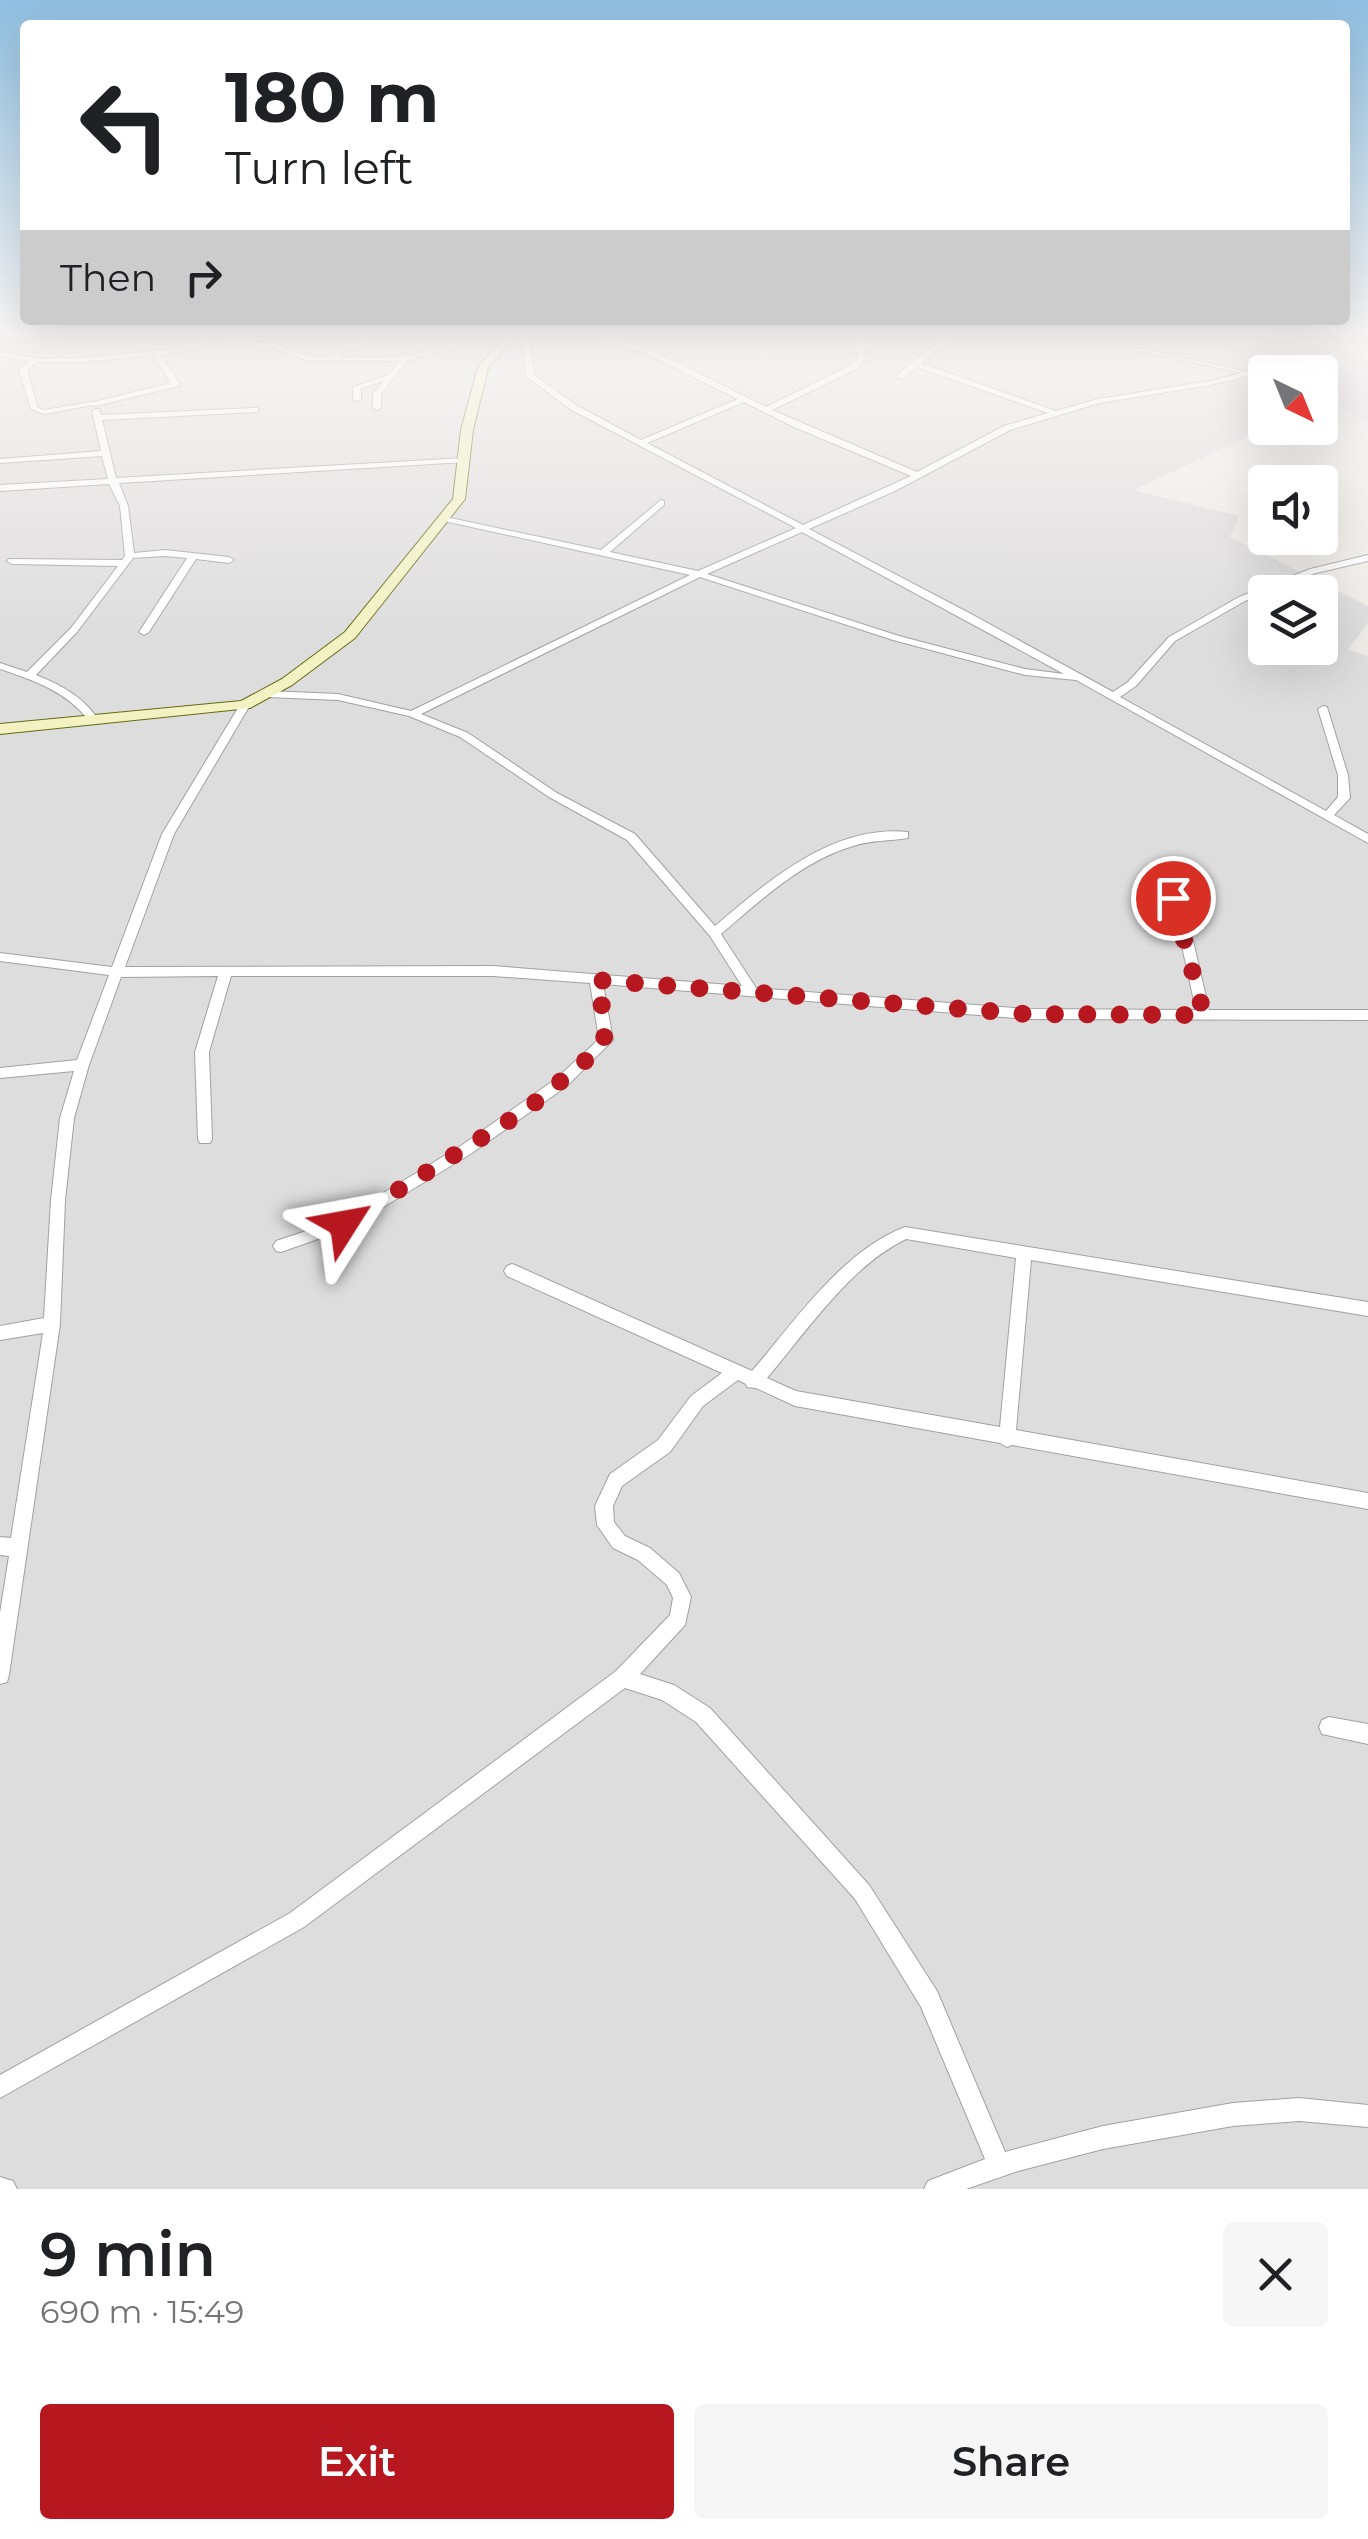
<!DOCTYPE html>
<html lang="en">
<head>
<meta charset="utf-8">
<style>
  :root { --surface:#fff; --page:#f6f6f6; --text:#202124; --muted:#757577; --accent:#b71820 }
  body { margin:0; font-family:Montserrat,sans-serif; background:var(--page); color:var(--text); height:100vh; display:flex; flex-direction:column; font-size:38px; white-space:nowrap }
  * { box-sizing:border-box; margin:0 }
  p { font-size:32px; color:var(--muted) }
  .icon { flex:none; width:55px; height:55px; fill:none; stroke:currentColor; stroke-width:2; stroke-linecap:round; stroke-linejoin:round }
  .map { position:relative; height:2189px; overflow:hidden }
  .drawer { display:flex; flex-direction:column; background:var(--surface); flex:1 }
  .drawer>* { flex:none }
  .banner { position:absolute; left:20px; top:20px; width:1330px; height:305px; border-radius:10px; box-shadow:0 10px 40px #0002; background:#fff; color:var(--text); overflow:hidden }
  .needle { width:65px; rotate:137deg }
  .controls { position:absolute; left:1248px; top:355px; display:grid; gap:20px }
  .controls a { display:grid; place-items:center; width:90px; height:90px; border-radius:10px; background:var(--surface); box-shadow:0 10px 40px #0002; font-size:50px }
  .pin { position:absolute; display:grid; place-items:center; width:85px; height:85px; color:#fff; margin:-42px; border:5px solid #fff; border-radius:50%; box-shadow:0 2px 10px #0007 }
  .me { position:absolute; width:110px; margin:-55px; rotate:56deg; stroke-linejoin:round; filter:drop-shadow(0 0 8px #0008) }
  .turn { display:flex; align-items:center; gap:35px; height:210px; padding:0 40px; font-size:45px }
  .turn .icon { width:130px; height:130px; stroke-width:2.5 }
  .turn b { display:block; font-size:70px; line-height:85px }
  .then { display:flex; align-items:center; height:95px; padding:0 40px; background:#0003; gap:20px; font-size:38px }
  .round { display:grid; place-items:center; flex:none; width:105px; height:105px; border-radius:10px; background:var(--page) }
  .summary { display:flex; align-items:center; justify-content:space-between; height:170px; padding:0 40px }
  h1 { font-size:60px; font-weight:600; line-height:75px }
  .action { display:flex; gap:20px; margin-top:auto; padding:20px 40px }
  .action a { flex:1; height:115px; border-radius:10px; background:var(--accent); color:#fff; font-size:40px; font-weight:600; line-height:115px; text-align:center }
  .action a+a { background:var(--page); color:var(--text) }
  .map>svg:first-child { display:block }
  .residential { fill:#dedddd; fill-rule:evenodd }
  .industrial { fill:#e7dae6 }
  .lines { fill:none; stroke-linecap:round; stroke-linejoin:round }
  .street-casing { stroke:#a1a1a1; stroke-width:2 }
  .secondary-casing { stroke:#666b12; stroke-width:2 }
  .street { fill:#fff; fill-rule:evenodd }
  .secondary { fill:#f2f2c2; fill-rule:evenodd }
  .route { stroke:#b71820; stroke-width:18; stroke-dasharray:0 32.4 }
</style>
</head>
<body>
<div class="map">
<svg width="1368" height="2189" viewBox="0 0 1368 2189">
  <rect width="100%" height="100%" fill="#efece8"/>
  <path class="residential" d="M0 333H1303L1311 337 1278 344 1302 360 1258 372 1265 374 1266 428 1133 490 1239 516 1230 537 1368 606V623L1348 650 1368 656V2189H0ZM1265 592H1320V648H1265Z"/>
  <polygon class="industrial" points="1303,333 1368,333 1368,423 1320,397 1320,372 1257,371 1300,360 1276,344 1309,337"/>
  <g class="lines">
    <defs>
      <g id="street">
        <path d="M389 333H400L343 350 340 357 382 358 415 355 492 333H503L408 360 381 394V408L377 410 373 408V394L384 381 361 388V399L357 401 353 399V387L388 375 400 361 306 360 270 347 213 342 174 353 160 355 180 384 179 386 95 406 92 405 44 414 31 409 19 369 29 361 0 356V352L42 359 83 358 174 349 213 338 271 343 307 356H333L337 347ZM153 355 171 383 98 401 44 410 38 408 27 370 37 362H83Z"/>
        <path d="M522 333H529L534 375 576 405 641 440 738 399 644 353 605 340 563 335 560 333 606 336 650 349 766 407 851 365 858 358 855 345 860 333H867L863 345 866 358 857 369 772 410 917 472 1004 426 1048 413 917 367 904 378H898V374L948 333H956L921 363 1056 411 1098 399 1210 381 1242 373 1055 333H1067L1249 372 1368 344V348L1210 385 1099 403 1010 430 895 491 809 529 971 614 1113 692 1128 682 1169 637 1239 597 1310 569 1368 555V561L1316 573 1245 601 1175 641 1136 686 1120 697 1326 811 1338 797V775L1318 709 1323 706 1327 707 1348 775 1350 798 1334 815 1368 834V843L1076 680 1025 675 893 640 700 577 421 714 468 733 557 793 635 834 715 926C768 881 833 824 908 832V838C890 841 871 840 853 846 802 861 761 900 721 934L756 988 1027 1009 1196 1010 1176 919 1158 877 1164 873 1170 877 1188 919 1209 1010H1368V1020L1027 1019 603 984 613 1040 567 1086 472 1153 349 1228 281 1252 276 1251 273 1246 276 1241 339 1220 462 1145 557 1078 599 1039 590 983 493 976H231L209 1052 212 1139 210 1143H200L198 1139 195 1052 218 976 121 977 89 1065 74 1118 65 1200 60 1324 9 1675 7 1682 0 1684V1613L9 1556 0 1555V1537L11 1538 43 1333 0 1340V1326L44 1318 51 1200 60 1118 74 1071 0 1078V1068L77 1060 109 975 0 961V953L112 967 162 834 241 703H249L250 705 174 834 125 967 493 966 742 986 710 936 627 840 549 797 460 737 409 716 338 700 268 697 263 694 268 691 338 694 411 711 690 575 444 521 440 518 441 516 601 550 661 500 664 501V505L610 552 698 571 796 528 570 409 526 376ZM744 402 794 427 911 476 803 525 647 443ZM802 532 1064 674 1025 669 899 636 707 574Z"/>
        <path d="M255 408H258V412L102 420 116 478 465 458 469 460 465 462 119 483 128 506 134 553 165 550 229 557 234 560 229 563 196 559 149 632 144 635 139 632 187 558 165 556 133 558 77 632 36 675C61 685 82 696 98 719L97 721H89C68 692 33 680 0 669V663L27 672 71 628 118 566 12 564 7 561 9 559 122 560 125 556 120 506 109 484 0 491V485L108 479 102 456 0 463V459L101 451 92 411 96 409H99L101 415Z"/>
        <path d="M905 1227 1368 1302V1316L1031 1260 1016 1430 1368 1493V1509L1012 1445 1007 1447 1000 1443 795 1406 756 1388 747 1387 746 1384 738 1380 703 1406 670 1452 622 1486 613 1506 614 1522 625 1536 650 1548 679 1573 691 1597 685 1625 640 1674 674 1685 710 1708 869 1885 937 1991 1005 2152 1103 2126 1233 2103 1299 2098 1368 2105V2127L1299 2121 1233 2126 1103 2149 1018 2171 966 2189H924L928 2181 985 2159 921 2007 855 1899 696 1722 662 1700 625 1688 304 1927 0 2098V2075L290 1913 616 1671 670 1615 673 1598 667 1585 638 1560 613 1548 597 1525 595 1506 610 1474 658 1440 691 1396 722 1373 507 1276 504 1271 507 1266 512 1264 517 1266 752 1371C795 1321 842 1251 905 1227ZM906 1239 1016 1258 1000 1427 796 1391 767 1378C807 1331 850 1266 906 1239Z"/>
        <polygon points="1329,1717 1368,1724 1368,1744 1322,1734 1319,1727 1322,1720"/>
        <polygon points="0,2177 13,2181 17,2189 0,2189"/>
      </g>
      <polygon id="secondary" points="508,333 518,333 488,368 473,430 465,499 355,638 292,685 250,708 0,734 0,724 241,701 282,679 345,632 453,499 461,430 478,367"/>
    </defs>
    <use href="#street" class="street-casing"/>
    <use href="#secondary" class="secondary-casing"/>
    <use href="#street" class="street"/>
    <use href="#secondary" class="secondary"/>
  </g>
  <linearGradient id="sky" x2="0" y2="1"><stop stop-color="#90bfe1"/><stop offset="0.52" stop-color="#f8f6f5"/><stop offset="1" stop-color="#f8f6f5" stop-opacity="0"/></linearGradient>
  <rect width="1368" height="639" fill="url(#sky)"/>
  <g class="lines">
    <polyline class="route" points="344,1224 526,1110 603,1046 606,1024 596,980 1027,1014 1204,1015 1173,898"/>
  </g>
</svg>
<div class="controls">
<a><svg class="needle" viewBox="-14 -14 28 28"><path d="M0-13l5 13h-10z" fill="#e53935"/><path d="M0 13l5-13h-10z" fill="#757577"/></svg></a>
<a><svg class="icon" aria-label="sound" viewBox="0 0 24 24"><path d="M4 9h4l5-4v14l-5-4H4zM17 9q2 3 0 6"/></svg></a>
<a><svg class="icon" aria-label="layers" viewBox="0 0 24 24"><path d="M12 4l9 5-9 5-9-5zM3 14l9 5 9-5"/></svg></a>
</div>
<div class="pin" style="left:1173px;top:898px;background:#d93025"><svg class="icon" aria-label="arrive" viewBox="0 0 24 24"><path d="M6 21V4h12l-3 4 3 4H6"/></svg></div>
<svg class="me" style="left:344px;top:1224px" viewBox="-20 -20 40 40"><path d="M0-17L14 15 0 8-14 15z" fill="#b71820" stroke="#fff" stroke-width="4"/></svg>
<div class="banner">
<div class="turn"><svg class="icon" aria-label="left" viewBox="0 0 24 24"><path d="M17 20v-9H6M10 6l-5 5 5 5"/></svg><div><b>180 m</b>Turn left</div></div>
<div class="then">Then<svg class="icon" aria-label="right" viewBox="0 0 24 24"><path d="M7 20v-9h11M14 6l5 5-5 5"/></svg></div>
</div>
</div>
<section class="drawer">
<div class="summary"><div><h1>9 min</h1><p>690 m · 15:49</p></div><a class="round"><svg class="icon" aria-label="close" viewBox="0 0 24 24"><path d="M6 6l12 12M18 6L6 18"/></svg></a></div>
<div class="action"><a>Exit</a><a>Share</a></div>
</section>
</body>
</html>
